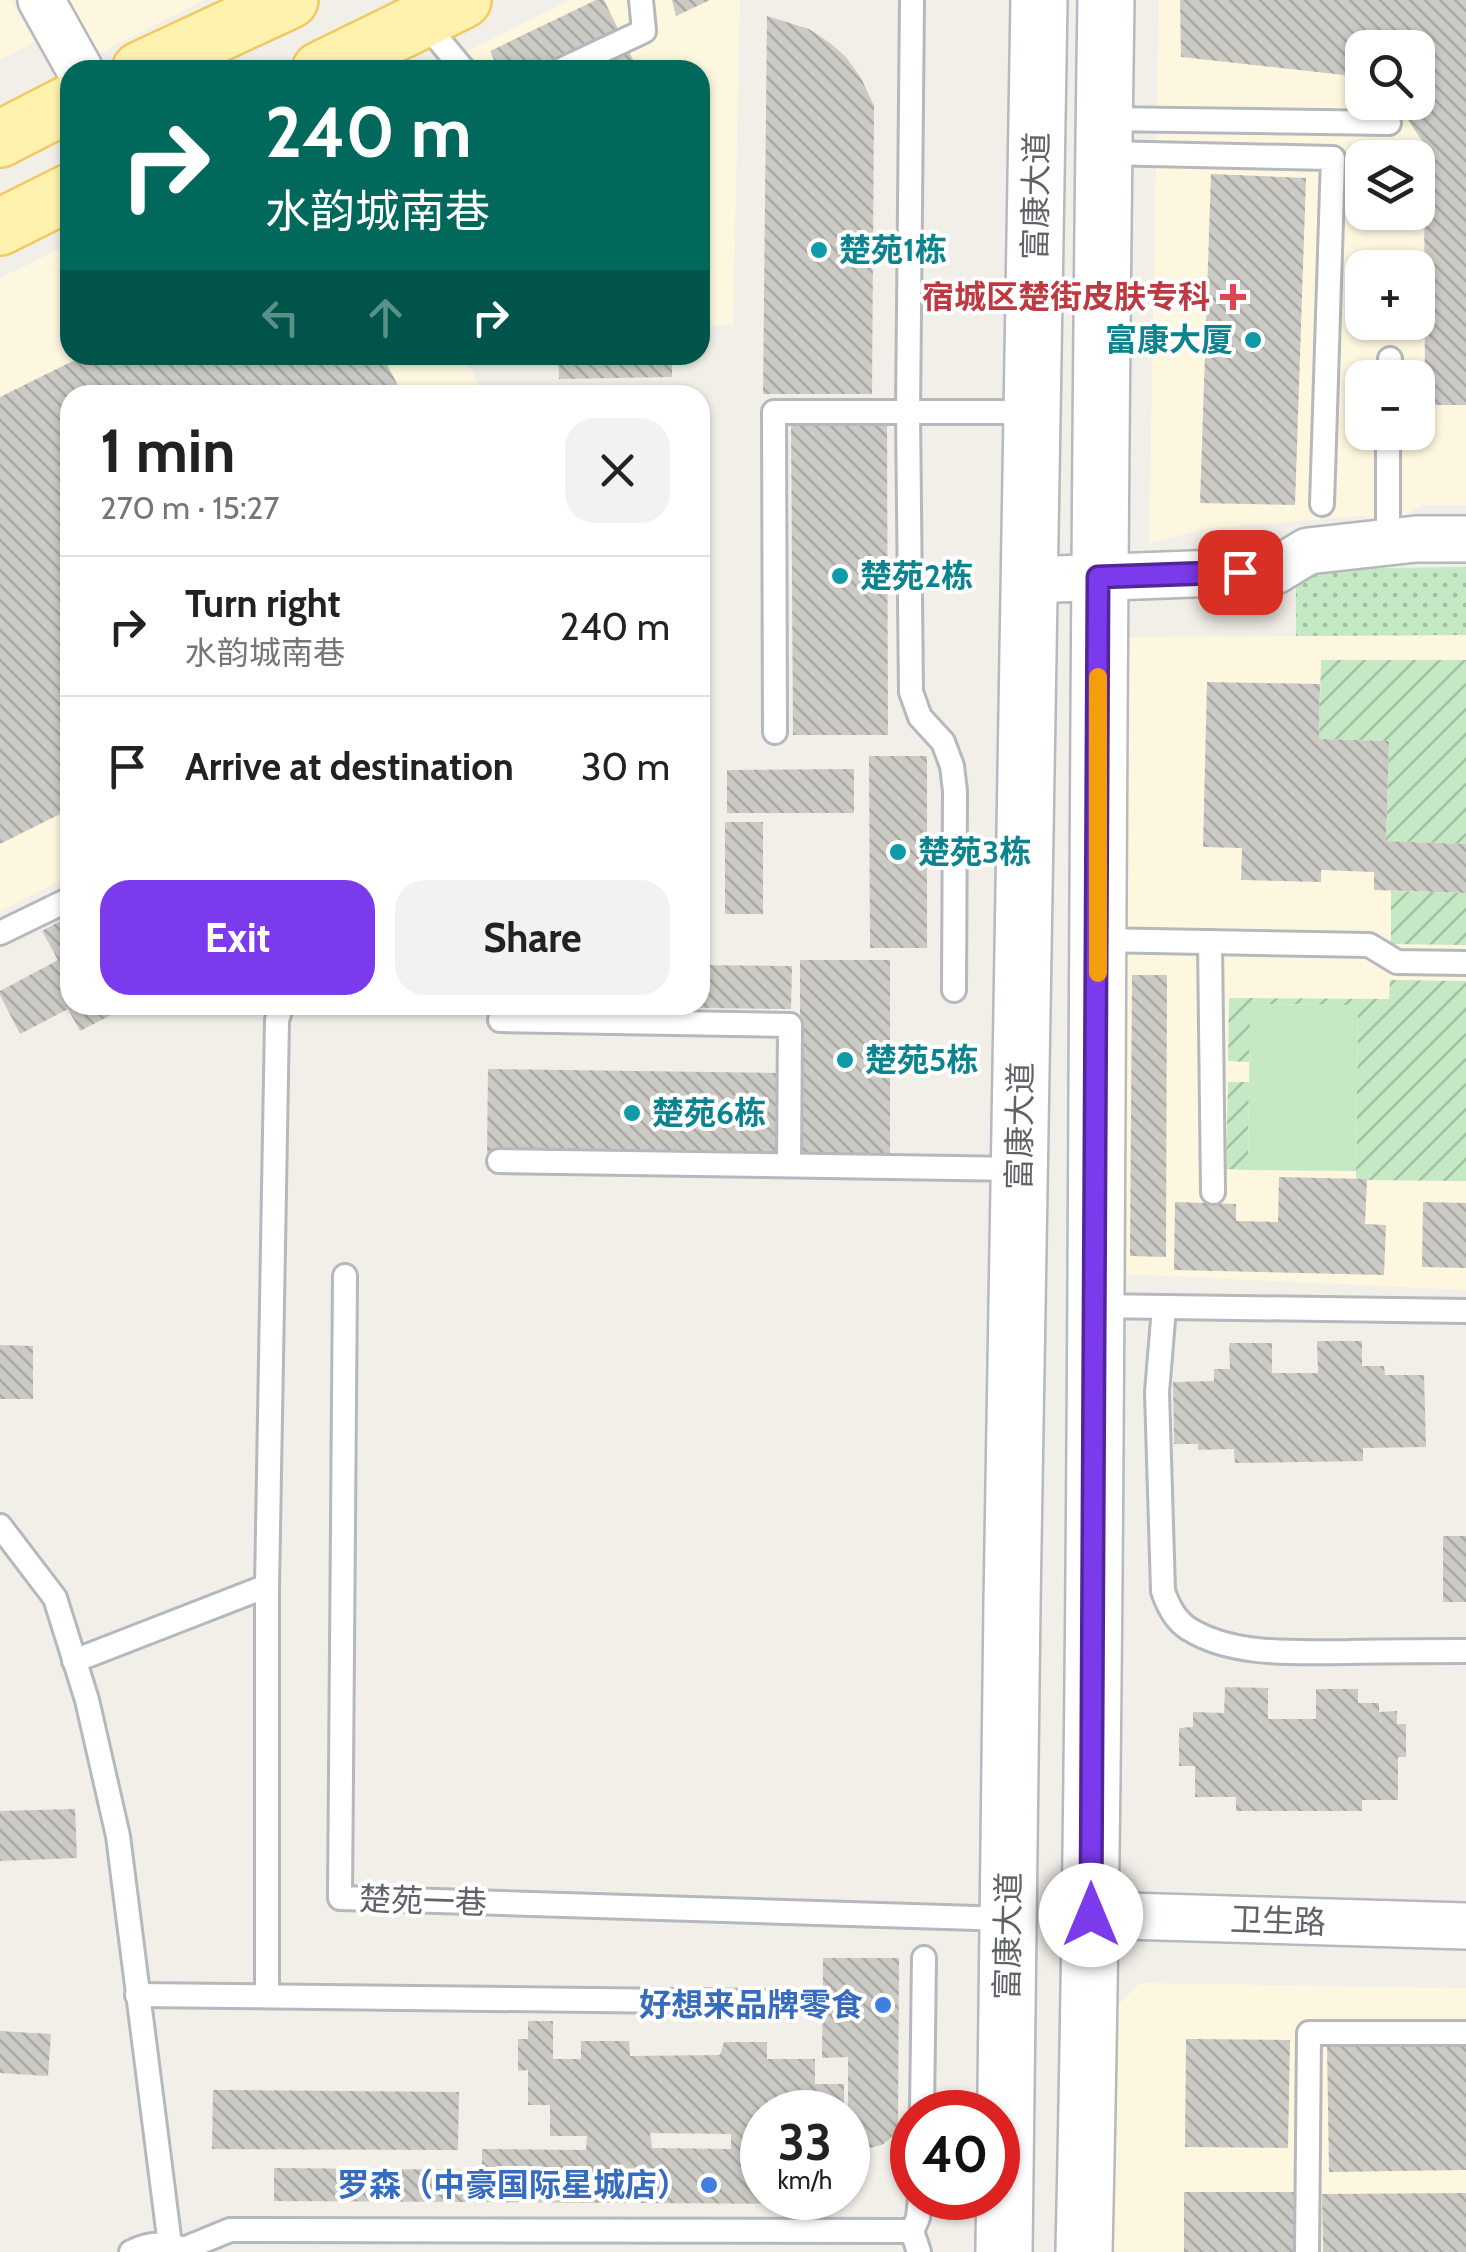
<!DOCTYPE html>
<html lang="en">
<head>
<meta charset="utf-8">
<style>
  :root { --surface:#fff; --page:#f2f2f2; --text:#222; --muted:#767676; --line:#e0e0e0; --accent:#7c3aed }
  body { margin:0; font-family:Cabin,"Noto Sans SC",sans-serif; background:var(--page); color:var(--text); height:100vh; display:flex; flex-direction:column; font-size:38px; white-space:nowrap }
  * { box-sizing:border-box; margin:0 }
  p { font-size:32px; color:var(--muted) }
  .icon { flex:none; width:55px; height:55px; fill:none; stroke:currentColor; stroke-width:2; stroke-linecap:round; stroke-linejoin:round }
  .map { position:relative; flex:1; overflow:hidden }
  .panel { position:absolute; left:60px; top:385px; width:650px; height:630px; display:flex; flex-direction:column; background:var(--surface); border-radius:30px; box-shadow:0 2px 8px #0004 }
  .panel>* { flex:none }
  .guide { position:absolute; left:60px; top:60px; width:650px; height:305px; border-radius:30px; box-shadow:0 2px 8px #0004; background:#00695c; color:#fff; overflow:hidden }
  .controls { position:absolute; left:1345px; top:30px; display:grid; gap:20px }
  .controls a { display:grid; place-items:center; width:90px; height:90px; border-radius:20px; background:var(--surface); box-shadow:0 2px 8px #0004; font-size:50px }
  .speed { position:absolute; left:740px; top:2090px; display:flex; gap:20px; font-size:50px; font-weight:700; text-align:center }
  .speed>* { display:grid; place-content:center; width:130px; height:130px; border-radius:50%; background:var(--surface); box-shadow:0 2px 8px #0004; line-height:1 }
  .speed small { font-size:25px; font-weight:400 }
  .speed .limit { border:15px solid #d22; background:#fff; color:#111 }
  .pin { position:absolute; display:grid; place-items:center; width:85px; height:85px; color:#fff; margin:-42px; border-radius:20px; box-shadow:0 5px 15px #0006 }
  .me { position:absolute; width:110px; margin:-55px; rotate:0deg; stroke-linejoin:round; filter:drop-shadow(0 0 8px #0008) }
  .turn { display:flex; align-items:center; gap:35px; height:210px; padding:0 40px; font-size:45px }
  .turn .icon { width:130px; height:130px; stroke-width:2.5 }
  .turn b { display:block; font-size:70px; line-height:85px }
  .lanes { display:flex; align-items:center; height:95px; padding:0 40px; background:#0003; justify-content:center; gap:50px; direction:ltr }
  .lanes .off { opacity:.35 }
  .round { display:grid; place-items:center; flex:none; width:105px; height:105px; border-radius:30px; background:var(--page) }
  .head { display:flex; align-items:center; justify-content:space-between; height:170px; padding:0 40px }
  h1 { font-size:60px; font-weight:700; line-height:75px }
  .button { display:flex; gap:20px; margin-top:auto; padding:20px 40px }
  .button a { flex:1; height:115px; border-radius:30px; background:var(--accent); color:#fff; font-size:40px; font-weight:700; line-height:115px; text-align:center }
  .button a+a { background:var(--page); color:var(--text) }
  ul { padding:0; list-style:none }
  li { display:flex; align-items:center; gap:30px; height:140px; padding:0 40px; border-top:2px solid var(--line) }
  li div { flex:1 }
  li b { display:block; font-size:38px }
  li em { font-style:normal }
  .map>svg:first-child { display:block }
  .commercial { fill:#fef7e0; fill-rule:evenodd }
  .grass { fill:url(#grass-dots) }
  .garden { fill:url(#garden-furrows) }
  .pitch { fill:#c5e8c5 }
  .building { fill:url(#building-back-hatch); fill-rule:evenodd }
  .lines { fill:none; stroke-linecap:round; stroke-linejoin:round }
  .lane-casing { stroke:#b5b8bc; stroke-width:28 }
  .street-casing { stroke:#b5b8bc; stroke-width:50 }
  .secondary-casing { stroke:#b6babf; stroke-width:60 }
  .primary-casing { stroke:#f2c960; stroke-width:60 }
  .lane { stroke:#fff; stroke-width:22 }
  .street { stroke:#fff; stroke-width:45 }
  .secondary { stroke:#fff; stroke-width:55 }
  .primary { stroke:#fff2af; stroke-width:55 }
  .route-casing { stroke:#51269a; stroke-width:25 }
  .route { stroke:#7c3aed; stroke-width:18 }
  .slow { stroke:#f59e0b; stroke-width:18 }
  .culture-dot { fill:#0f9aa8; stroke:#fff; stroke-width:4 }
  .health-dot { fill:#e0444e; stroke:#fff; stroke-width:4 }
  .shop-dot { fill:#3f7fe0; stroke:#fff; stroke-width:4 }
  .labels { text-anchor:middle; stroke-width:8; stroke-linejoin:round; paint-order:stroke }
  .street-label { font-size:32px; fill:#5f6368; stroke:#fff }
  .culture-label { font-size:32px; font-weight:bold; fill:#0d838f; stroke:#fff; text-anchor:start }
  .health-label { font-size:32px; font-weight:bold; fill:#be3a42; stroke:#fff; text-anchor:end }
  .shop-label { font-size:32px; font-weight:bold; fill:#366cbe; stroke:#fff; text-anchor:end }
</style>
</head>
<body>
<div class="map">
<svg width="1466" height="2252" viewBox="0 0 1466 2252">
  <defs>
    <pattern id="grass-dots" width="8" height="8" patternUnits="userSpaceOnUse" patternTransform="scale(2.5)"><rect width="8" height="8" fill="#c5e8c5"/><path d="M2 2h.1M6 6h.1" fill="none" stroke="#a3c0a4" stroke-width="1.8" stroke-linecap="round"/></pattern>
    <pattern id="garden-furrows" width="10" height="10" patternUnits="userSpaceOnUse" patternTransform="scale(2.5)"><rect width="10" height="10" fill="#c5e8c5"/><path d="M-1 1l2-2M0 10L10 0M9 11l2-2" fill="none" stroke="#a3c0a4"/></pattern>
    <pattern id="building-back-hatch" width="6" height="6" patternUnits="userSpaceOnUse" patternTransform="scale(2.5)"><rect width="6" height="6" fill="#cccac5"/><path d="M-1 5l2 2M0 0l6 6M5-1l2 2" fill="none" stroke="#a9a8a4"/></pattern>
  </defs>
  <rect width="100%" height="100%" fill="#f1efe8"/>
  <g class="commercial">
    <polygon points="0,0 11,0 35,42 0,60"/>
    <polygon points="65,0 204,0 96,55"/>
    <polygon points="569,0 740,0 733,325 700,326 700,70 430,70"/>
    <path d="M1159 0H1466V505H1422L1400 519 1358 516 1204 529 1149 543ZM1362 48H1418V102H1362ZM1362 158H1418V212H1362ZM1362 268H1418V322H1362ZM1362 378H1418V432H1362Z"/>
    <polygon points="70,244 70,355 465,355 483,395 70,395 70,876 0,911 0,278"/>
    <polygon points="1466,635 1466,1290 1124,1274 1129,637"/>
    <polygon points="1140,1983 1466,1988 1466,2252 1111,2252 1116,2007"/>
  </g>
  <polygon class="grass" points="1466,567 1466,635 1296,636 1296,569"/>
  <g class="garden">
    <polygon points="1321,660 1466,660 1466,844 1386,841 1389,741 1319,739"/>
    <polygon points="1391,891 1466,893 1466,945 1391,944"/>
    <polygon points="1390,980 1466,981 1466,1181 1356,1180 1358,1005 1251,1004 1249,1062 1228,1061 1229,998 1389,999"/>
    <polygon points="1228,1082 1249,1082 1248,1170 1226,1169"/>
  </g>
  <polygon class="pitch" points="1250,1004 1358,1005 1356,1171 1248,1170"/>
  <g class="building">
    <polygon points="596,0 604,0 638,70 499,70 490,51"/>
    <polygon points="672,0 710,0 676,16"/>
    <polygon points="1180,0 1466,0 1466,405 1425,405 1424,144 1396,102 1418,102 1418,48 1362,48 1362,77 1181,57"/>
    <polygon points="767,16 809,29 830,43 846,57 861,78 874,106 872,394 763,394"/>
    <polygon points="1211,174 1306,178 1295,505 1200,503"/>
    <polygon points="85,355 382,355 402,393 398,395 70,395 70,601 66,603 70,610 70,809 0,844 0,397"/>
    <polygon points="558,355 672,355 672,377 559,379"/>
    <polygon points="791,417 887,417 888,735 793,735"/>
    <polygon points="1207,682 1320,684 1319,739 1389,741 1386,841 1466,844 1466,893 1374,890 1374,872 1321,870 1321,882 1241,880 1242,848 1203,847"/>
    <polygon points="869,756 927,756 927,948 870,948"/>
    <polygon points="854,769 854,813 727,813 727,770"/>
    <rect x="725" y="822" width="38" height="92"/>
    <polygon points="70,916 70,1005 116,1005 119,1011 80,1031 68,1009 20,1034 0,995 0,991 58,960 42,931"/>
    <rect x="800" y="960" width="90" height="200"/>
    <polygon points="700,965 792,966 791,1009 700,1008"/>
    <polygon points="1132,975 1167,975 1166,1257 1130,1256"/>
    <polygon points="488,1069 778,1073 777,1157 487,1153"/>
    <polygon points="1279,1177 1367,1179 1365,1224 1386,1225 1384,1275 1174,1270 1175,1202 1236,1204 1236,1221 1278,1222"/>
    <polygon points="1423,1202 1466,1203 1466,1268 1422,1267"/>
    <polygon points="1317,1341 1362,1341 1362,1366 1384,1366 1385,1375 1424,1375 1426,1447 1363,1448 1363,1461 1235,1463 1234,1449 1198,1450 1198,1444 1174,1444 1173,1382 1214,1381 1214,1369 1230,1369 1229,1343 1272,1343 1272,1373 1318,1373"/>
    <polygon points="0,1345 33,1346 33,1399 0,1399"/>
    <rect x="1443" y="1536" width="23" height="66"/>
    <polygon points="1225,1687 1268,1688 1268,1719 1316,1719 1316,1689 1358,1689 1358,1703 1379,1703 1379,1712 1397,1711 1397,1724 1406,1724 1406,1757 1398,1757 1398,1800 1362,1800 1362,1811 1236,1811 1236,1797 1195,1797 1195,1766 1179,1766 1179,1728 1193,1727 1193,1712 1224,1713"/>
    <polygon points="75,1809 77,1858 0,1861 0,1811"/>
    <polygon points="823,1958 899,1958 898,2132 882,2145 858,2151 848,2146 848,2057 822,2058"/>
    <path d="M528 2021H553V2059H581V2041H629L630 2056 720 2055 724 2042H767V2059H815V2084H844V2112H762V2198H832L820 2204 274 2201V2168L482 2170V2149L586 2150 587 2136H550V2105H528V2070L518 2071V2039H528ZM650 2133 731 2134V2149L652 2148Z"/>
    <polygon points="0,2031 51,2034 48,2076 0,2073"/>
    <polygon points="1186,2039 1290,2040 1288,2148 1185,2147"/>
    <polygon points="1466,2043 1466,2170 1329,2172 1327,2045"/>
    <polygon points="213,2090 459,2092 458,2150 212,2149"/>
    <rect x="1184" y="2192" width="115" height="60"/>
    <polygon points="1466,2193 1466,2252 1323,2252 1322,2194"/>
  </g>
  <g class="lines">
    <defs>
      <g id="lane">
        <polyline points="912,0 908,413 911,692 920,717 943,742 952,766 955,791 954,990"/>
        <polyline points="422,20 464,70"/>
        <polyline points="561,70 644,31 641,0"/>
        <polyline points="1104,119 1389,123"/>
        <polyline points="1104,153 1333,158 1322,504"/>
        <polyline points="1389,378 1390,359"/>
        <polyline points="1388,542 1388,432"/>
        <polyline points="775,732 774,412 1032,412"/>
        <polyline points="0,933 70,899"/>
        <polyline points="1098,940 1369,945 1397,962 1466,963"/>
        <polyline points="1210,942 1213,1192"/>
        <polyline points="500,1020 790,1025 789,1165"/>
        <polyline points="499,1161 1019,1169"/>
        <polyline points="345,1276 340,1898 1008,1919"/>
        <polyline points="1095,1306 1466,1311"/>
        <path d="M1164 1308 1157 1392 1163 1591C1168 1606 1176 1621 1189 1629 1234 1657 1299 1652 1349 1652 1388 1651 1427 1651 1466 1651"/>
        <polyline points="0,1526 55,1598 87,1700 118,1836 170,2245"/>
        <polyline points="74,1661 267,1586"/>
        <polyline points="137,1995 770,2002"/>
        <polyline points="267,1996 267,1586 277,1020 282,1005"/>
        <polyline points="922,2112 924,1958"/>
        <polyline points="912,2231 918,2218 920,2198"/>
        <polyline points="184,2249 230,2230 912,2231 919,2252"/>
        <path d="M131 2252C148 2243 163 2242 181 2248"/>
        <polyline points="1307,2252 1309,2033 1466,2033"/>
      </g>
      <g id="street">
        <polyline points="41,0 80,70"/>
        <polyline points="1029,580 1275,571 1308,551 1416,539 1466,539"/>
        <polyline points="1091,1915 1466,1926"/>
      </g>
      <g id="secondary">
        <polyline points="1004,2252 1012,1603 1039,0"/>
        <path d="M1084 2252C1101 1501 1094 751 1106 0"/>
      </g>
      <g id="primary">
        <polyline points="140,70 290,0"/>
        <polyline points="320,70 463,0"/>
        <polyline points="0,139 70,103"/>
        <polyline points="0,227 70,192"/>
      </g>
    </defs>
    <use href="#lane" class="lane-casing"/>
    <use href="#street" class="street-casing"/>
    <use href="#secondary" class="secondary-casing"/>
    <use href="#primary" class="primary-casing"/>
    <use href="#lane" class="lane"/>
    <use href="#street" class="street"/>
    <use href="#secondary" class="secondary"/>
    <use href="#primary" class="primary"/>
  </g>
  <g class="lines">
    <defs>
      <polyline id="route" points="1091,1915 1098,577 1240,572"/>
    </defs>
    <use href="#route" class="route-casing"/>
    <use href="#route" class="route"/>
    <polyline class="slow" points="1098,973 1098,677"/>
  </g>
  <g class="culture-dot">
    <circle cx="819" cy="250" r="10"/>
    <circle cx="1253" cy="340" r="10"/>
    <circle cx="840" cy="576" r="10"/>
    <circle cx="898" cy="852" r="10"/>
    <circle cx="845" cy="1060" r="10"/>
    <circle cx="632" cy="1113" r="10"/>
  </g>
  <path class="health-dot" d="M1228 282h10v10h10v10h-10v10h-10v-10h-10v-10h10z"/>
  <g class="shop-dot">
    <circle cx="883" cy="2005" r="10"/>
    <circle cx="709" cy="2185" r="10"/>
  </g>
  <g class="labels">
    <g class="street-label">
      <text transform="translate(1036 196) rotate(-89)" y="11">富康大道</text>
      <text transform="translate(1020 1126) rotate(-89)" y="11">富康大道</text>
      <text transform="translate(423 1901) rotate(2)" y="11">楚苑一巷</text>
      <text transform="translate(1278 1921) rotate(2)" y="11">卫生路</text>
      <text transform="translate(1008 1936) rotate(-89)" y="11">富康大道</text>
    </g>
    <g class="culture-label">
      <text x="839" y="261">楚苑1栋</text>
      <text x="1233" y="351" text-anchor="end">富康大厦</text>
      <text x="860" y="587">楚苑2栋</text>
      <text x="918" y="863">楚苑3栋</text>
      <text x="865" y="1071">楚苑5栋</text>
      <text x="652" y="1124">楚苑6栋</text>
    </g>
    <g class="health-label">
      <text x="1210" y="308">宿城区楚街皮肤专科</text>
    </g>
    <g class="shop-label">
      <text x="863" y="2016">好想来品牌零食</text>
      <text x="689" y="2196">罗森（中豪国际星城店）</text>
    </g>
  </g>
</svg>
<div class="controls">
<a><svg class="icon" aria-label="search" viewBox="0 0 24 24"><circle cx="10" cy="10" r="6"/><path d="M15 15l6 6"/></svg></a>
<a><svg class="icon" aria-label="layers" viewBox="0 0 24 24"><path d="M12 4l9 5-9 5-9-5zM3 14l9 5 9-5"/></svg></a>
<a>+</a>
<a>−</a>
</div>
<div class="speed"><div>33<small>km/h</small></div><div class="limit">40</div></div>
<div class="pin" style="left:1240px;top:572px;background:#d93025"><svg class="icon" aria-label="arrive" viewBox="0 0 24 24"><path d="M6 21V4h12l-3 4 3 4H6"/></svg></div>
<svg class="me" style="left:1091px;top:1915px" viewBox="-20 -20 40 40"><circle r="19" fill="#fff"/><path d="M0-13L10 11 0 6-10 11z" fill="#7c3aed"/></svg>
<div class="guide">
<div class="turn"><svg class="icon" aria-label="right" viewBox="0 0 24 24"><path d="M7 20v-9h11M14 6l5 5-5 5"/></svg><div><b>240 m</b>水韵城南巷</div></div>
<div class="lanes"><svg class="icon off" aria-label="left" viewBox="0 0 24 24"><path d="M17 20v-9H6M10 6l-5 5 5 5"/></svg><svg class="icon off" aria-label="ahead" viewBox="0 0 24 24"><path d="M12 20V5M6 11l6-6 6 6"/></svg><svg class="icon" aria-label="right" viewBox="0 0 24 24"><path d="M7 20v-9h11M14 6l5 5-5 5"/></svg></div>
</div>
<section class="panel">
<div class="head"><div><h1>1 min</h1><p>270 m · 15:27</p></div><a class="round"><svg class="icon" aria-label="close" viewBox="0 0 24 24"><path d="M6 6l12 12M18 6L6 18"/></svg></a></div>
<ul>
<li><svg class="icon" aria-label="right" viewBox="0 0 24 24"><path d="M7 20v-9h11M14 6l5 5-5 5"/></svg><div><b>Turn right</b><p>水韵城南巷</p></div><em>240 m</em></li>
<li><svg class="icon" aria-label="arrive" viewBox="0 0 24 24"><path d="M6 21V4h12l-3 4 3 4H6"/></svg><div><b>Arrive at destination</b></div><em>30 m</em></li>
</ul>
<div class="button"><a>Exit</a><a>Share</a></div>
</section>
</div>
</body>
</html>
